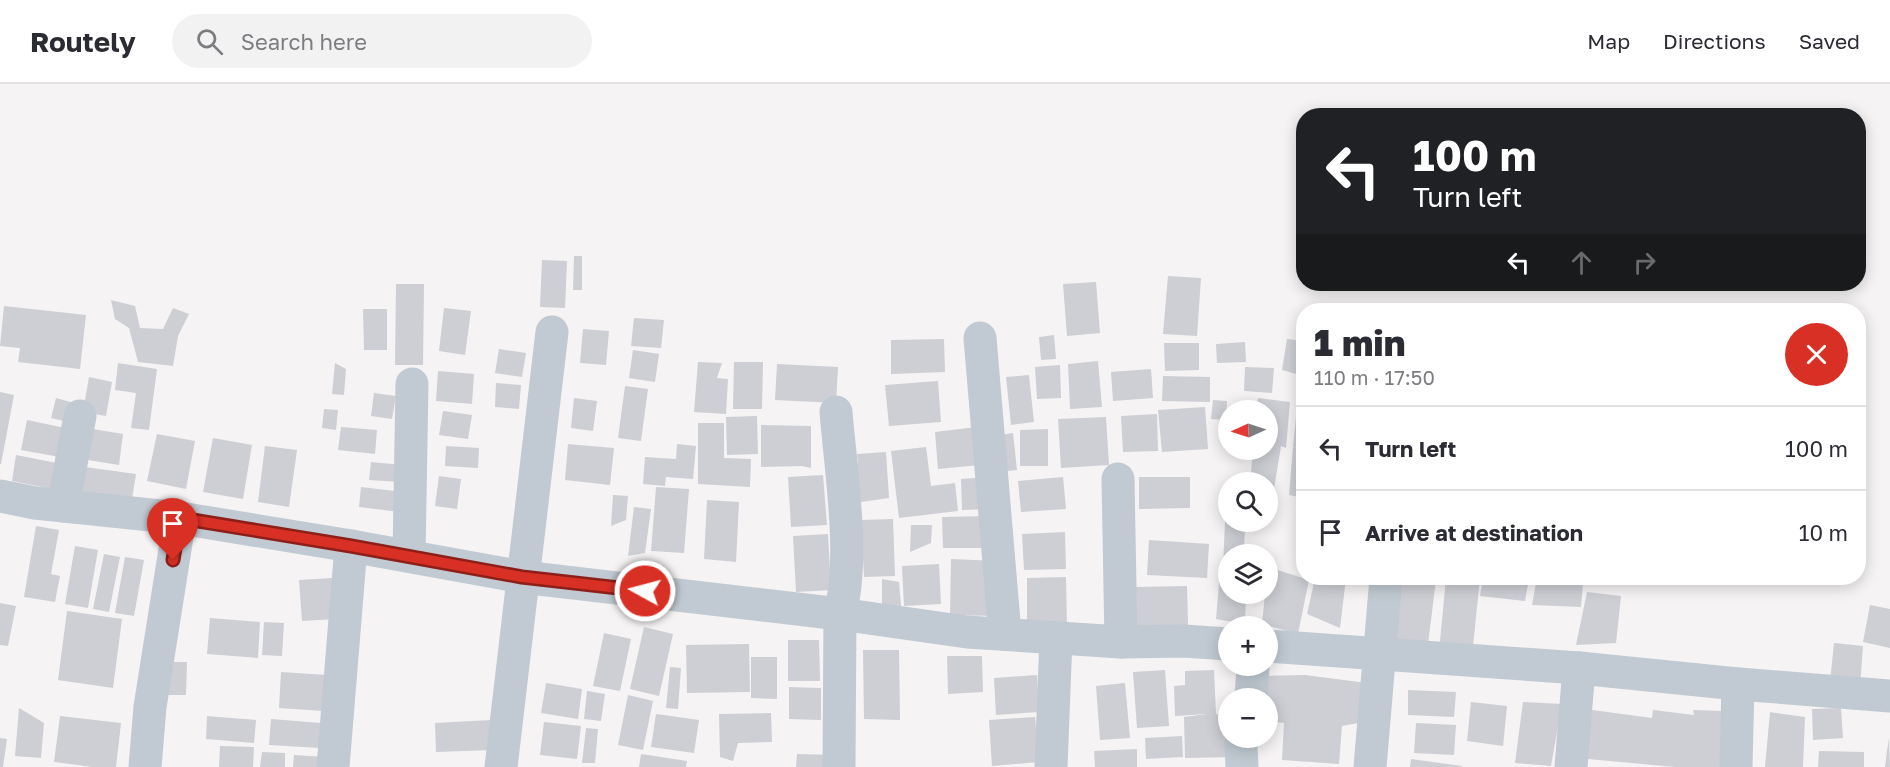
<!DOCTYPE html>
<html lang="en">
<head>
<meta charset="utf-8">
<style>
  :root { --surface:#fff; --page:#f2f2f3; --text:#2b2b33; --muted:#7c7c81; --line:#e1e1e2 }
  body { margin:0; font-family:"Golos Text",sans-serif; background:var(--page); color:var(--text); height:100vh; display:flex; flex-direction:column; font-size:22px; white-space:nowrap }
  * { box-sizing:border-box; margin:0 }
  p { font-size:20px; color:var(--muted) }
  .icon { flex:none; width:33px; height:33px; fill:none; stroke:currentColor; stroke-width:2; stroke-linecap:round; stroke-linejoin:round }
  .map { position:relative; flex:1; overflow:hidden }
  .sheet { position:absolute; left:1296px; top:219px; width:570px; height:282px; display:flex; flex-direction:column; background:var(--surface); border-radius:24px; box-shadow:0 3px 15px #0003 }
  .sheet>* { flex:none }
  .guide { position:absolute; left:1296px; top:24px; width:570px; height:183px; border-radius:24px; box-shadow:0 3px 15px #0003; background:#202124; color:#fff; overflow:hidden }
  .needle { width:39px; rotate:267deg }
  .tools { position:absolute; left:1218px; top:316px; display:grid; gap:12px }
  .tools a { display:grid; place-items:center; width:60px; height:60px; border-radius:50%; background:var(--surface); box-shadow:0 3px 15px #0003; font-size:30px }
  .pin { position:absolute; display:grid; place-items:center; width:51px; height:51px; color:#fff; margin:-62px -26px; border-radius:50% 50% 50% 0; rotate:-45deg; box-shadow:0 0 6px #0007 }
  .pin .icon { rotate:45deg }
  .me { position:absolute; width:66px; margin:-33px; rotate:277deg; stroke-linejoin:round; filter:drop-shadow(0 0 4px #0008) }
  .turn { display:flex; align-items:center; gap:21px; height:126px; padding:0 18px; font-size:27px }
  .turn .icon { width:78px; height:78px; stroke-width:2.5 }
  .turn b { display:block; font-size:42px; line-height:51px }
  .lanes { display:flex; align-items:center; height:57px; padding:0 18px; background:#0003; justify-content:center; gap:30px; direction:ltr }
  .lanes .off { opacity:.35 }
  .round { display:grid; place-items:center; flex:none; width:63px; height:63px; border-radius:32px; background:var(--page) }
  .overview { display:flex; align-items:center; justify-content:space-between; height:102px; padding:0 18px }
  h1 { font-size:36px; font-weight:800; line-height:45px }
  ul { padding:0; list-style:none }
  li { display:flex; align-items:center; gap:18px; height:84px; padding:0 18px; border-top:2px solid var(--line) }
  li div { flex:1 }
  li b { display:block; font-size:22px }
  li em { font-style:normal }
  header { display:flex; align-items:center; gap:36px; box-sizing:border-box; height:84px; padding:0 30px; background:var(--surface); border-bottom:2px solid var(--line) }
  header strong { font-size:28px }
  nav { display:flex; gap:33px; margin-inline-start:auto; font-size:21px }
  .search { width:420px; height:54px; background:var(--page); display:flex; align-items:center; gap:15px; box-sizing:border-box; padding:0 21px; border-radius:33px; color:var(--muted); font-size:22px }
  .map>svg:first-child { display:block }
  .building { fill:#cdcfd5 }
  .lines { fill:none; stroke-linecap:round; stroke-linejoin:round }
  .minor { stroke:#c1cad2; stroke-width:33 }
  .route-casing { stroke:#8d1f18; stroke-width:15 }
  .route { stroke:#d93025; stroke-width:10 }
</style>
</head>
<body>
<header>
<strong>Routely</strong>
<div class="search"><svg class="icon" aria-label="search" viewBox="0 0 24 24"><circle cx="10" cy="10" r="6"/><path d="M15 15l6 6"/></svg>Search here</div>
<nav><a>Map</a><a>Directions</a><a>Saved</a></nav>
</header>
<div class="map">
<svg width="1890" height="683" viewBox="0 0 1890 683">
  <rect width="100%" height="100%" fill="#f5f3f3"/>
  <g class="building">
    <polygon points="574,172 582,172 582,206 573,206"/>
    <polygon points="542,176 567,177 565,224 540,223"/>
    <polygon points="1168,192 1201,194 1197,252 1163,250"/>
    <polygon points="1096,198 1100,249 1067,252 1063,200"/>
    <polygon points="396,200 424,200 423,281 395,281"/>
    <polygon points="111,216 135,222 140,244 163,245 173,224 189,230 178,252 173,282 138,278 129,244 115,235"/>
    <polygon points="4,222 86,231 80,285 18,278 20,264 0,262"/>
    <polygon points="444,224 471,227 465,271 439,267"/>
    <polygon points="363,225 387,225 387,266 364,266"/>
    <polygon points="634,234 664,236 661,264 631,262"/>
    <polygon points="583,245 609,247 606,281 580,279"/>
    <polygon points="1054,251 1056,275 1041,276 1039,253"/>
    <polygon points="944,255 945,288 891,290 891,256"/>
    <polygon points="1287,255 1304,257 1304,292 1282,286"/>
    <polygon points="1245,258 1246,278 1217,279 1216,260"/>
    <polygon points="1164,259 1199,259 1199,286 1165,287"/>
    <polygon points="499,265 526,269 522,293 495,289"/>
    <polygon points="633,266 659,270 655,298 629,294"/>
    <polygon points="1098,277 1102,323 1070,325 1068,280"/>
    <polygon points="698,278 722,279 717,294 728,295 726,330 694,328"/>
    <polygon points="734,278 763,278 762,325 733,325"/>
    <polygon points="118,279 157,285 149,346 131,344 136,309 115,306"/>
    <polygon points="335,279 346,285 344,311 332,310"/>
    <polygon points="777,280 838,283 836,319 775,316"/>
    <polygon points="1060,281 1061,314 1037,315 1035,283"/>
    <polygon points="1245,283 1274,284 1272,309 1244,307"/>
    <polygon points="1151,285 1153,314 1113,317 1111,288"/>
    <polygon points="438,287 474,290 472,320 436,317"/>
    <polygon points="1029,291 1034,338 1011,341 1006,293"/>
    <polygon points="1163,292 1210,293 1210,318 1162,317"/>
    <polygon points="89,293 112,298 106,332 83,328"/>
    <polygon points="938,297 941,338 889,342 885,301"/>
    <polygon points="496,299 521,301 519,325 495,323"/>
    <polygon points="625,302 648,305 641,357 618,354"/>
    <polygon points="0,308 14,311 1,380 0,380"/>
    <polygon points="374,309 396,312 392,335 371,332"/>
    <polygon points="1298,313 1304,314 1304,364 1293,363"/>
    <polygon points="56,314 78,320 73,339 51,334"/>
    <polygon points="574,314 597,317 593,347 571,344"/>
    <polygon points="1258,314 1290,318 1286,364 1281,362 1273,411 1268,410 1268,399 1250,399 1253,366 1268,366 1268,327 1256,327"/>
    <polygon points="1213,316 1227,317 1226,336 1211,335"/>
    <polygon points="1205,323 1208,365 1162,368 1158,326"/>
    <polygon points="324,325 338,326 336,346 322,344"/>
    <polygon points="443,327 472,331 468,355 439,351"/>
    <polygon points="1157,330 1158,367 1123,368 1121,332"/>
    <polygon points="757,332 758,370 727,371 726,333"/>
    <polygon points="1106,333 1109,381 1061,384 1058,335"/>
    <polygon points="27,336 70,345 65,374 21,366"/>
    <polygon points="698,339 724,339 724,374 751,375 750,403 698,400"/>
    <polygon points="761,341 811,342 811,384 802,382 761,383"/>
    <polygon points="341,343 377,346 375,370 338,366"/>
    <polygon points="976,343 980,381 938,385 935,348"/>
    <polygon points="87,344 123,350 119,381 82,375"/>
    <polygon points="1048,345 1048,382 1020,382 1020,346"/>
    <polygon points="1013,349 1017,386 998,388 993,352"/>
    <polygon points="157,350 195,357 186,405 147,397"/>
    <polygon points="213,354 252,361 243,415 203,408"/>
    <polygon points="568,360 614,364 610,401 565,396"/>
    <polygon points="677,360 696,362 693,395 666,393 665,402 643,400 645,373 676,375"/>
    <polygon points="265,362 297,366 289,423 258,418"/>
    <polygon points="446,362 479,364 478,384 445,382"/>
    <polygon points="926,363 931,402 955,399 958,427 899,434 891,367"/>
    <polygon points="1293,363 1304,365 1304,414 1289,411"/>
    <polygon points="886,368 889,414 861,418 854,381 858,379 857,370"/>
    <polygon points="16,371 62,380 57,406 12,397"/>
    <polygon points="371,378 402,381 401,398 369,396"/>
    <polygon points="78,382 136,390 131,421 73,412"/>
    <polygon points="823,391 827,441 791,443 788,393"/>
    <polygon points="439,392 461,395 457,425 435,422"/>
    <polygon points="988,393 990,425 962,426 961,395"/>
    <polygon points="1063,393 1066,425 1021,428 1018,397"/>
    <polygon points="1139,393 1190,393 1190,424 1139,425"/>
    <polygon points="361,403 403,408 400,428 359,423"/>
    <polygon points="656,403 689,405 684,469 651,467"/>
    <polygon points="613,411 628,412 626,436 611,442"/>
    <polygon points="707,416 739,418 736,478 704,475"/>
    <polygon points="634,423 651,425 645,469 628,472"/>
    <polygon points="988,432 989,464 943,464 942,433"/>
    <polygon points="893,435 895,492 864,493 861,436"/>
    <polygon points="1225,438 1245,438 1244,471 1228,471 1228,483 1223,483"/>
    <polygon points="911,441 932,441 931,459 910,468"/>
    <polygon points="36,442 59,446 51,490 60,492 55,518 24,513"/>
    <polygon points="1065,448 1066,485 1024,486 1022,450"/>
    <polygon points="828,450 831,506 796,508 793,452"/>
    <polygon points="1149,456 1209,460 1207,494 1147,491"/>
    <polygon points="75,462 98,466 88,524 65,520"/>
    <polygon points="104,470 120,473 109,528 93,525"/>
    <polygon points="125,473 144,476 134,532 115,529"/>
    <polygon points="951,475 997,477 996,532 950,531"/>
    <polygon points="939,480 941,520 904,522 902,482"/>
    <polygon points="1268,483 1309,496 1298,550 1262,540 1265,510 1268,510"/>
    <polygon points="1220,487 1228,489 1228,510 1246,510 1245,540 1216,535"/>
    <polygon points="1066,493 1067,544 1027,545 1027,494"/>
    <polygon points="332,494 336,535 302,537 299,496"/>
    <polygon points="1315,494 1346,494 1340,544 1307,530"/>
    <polygon points="1399,494 1436,496 1428,560 1391,554"/>
    <polygon points="1446,494 1480,494 1472,572 1439,568"/>
    <polygon points="1483,494 1529,494 1525,517 1480,512"/>
    <polygon points="1537,494 1583,499 1581,523 1532,521"/>
    <polygon points="882,495 899,498 902,533 882,532"/>
    <polygon points="1187,502 1188,541 1134,542 1133,503"/>
    <polygon points="1587,508 1621,512 1616,559 1576,561"/>
    <polygon points="0,519 16,522 8,562 0,561"/>
    <polygon points="1870,521 1890,525 1890,564 1863,558"/>
    <polygon points="67,527 122,535 113,604 58,596"/>
    <polygon points="210,534 260,538 258,574 207,570"/>
    <polygon points="264,538 284,539 282,572 262,571"/>
    <polygon points="644,543 673,550 659,612 630,605"/>
    <polygon points="604,549 631,555 620,607 593,602"/>
    <polygon points="788,556 819,556 820,597 788,597"/>
    <polygon points="1834,559 1863,562 1860,602 1830,598"/>
    <polygon points="749,560 750,608 687,609 686,561"/>
    <polygon points="863,566 899,566 900,636 864,635"/>
    <polygon points="947,572 982,572 983,608 948,610"/>
    <polygon points="751,573 777,573 777,615 751,614"/>
    <polygon points="163,578 187,578 186,611 163,611"/>
    <polygon points="670,583 681,584 678,625 666,624"/>
    <polygon points="1165,586 1169,642 1137,644 1133,588"/>
    <polygon points="1214,586 1216,630 1228,632 1228,654 1235,673 1185,674 1184,633 1207,630 1175,632 1174,602 1185,601 1185,587"/>
    <polygon points="281,588 326,591 323,627 279,624"/>
    <polygon points="1037,591 1039,628 996,631 994,594"/>
    <polygon points="1305,591 1367,599 1358,639 1342,642 1339,680 1282,676 1284,639 1268,637 1268,615 1256,592"/>
    <polygon points="546,599 582,605 578,635 541,629"/>
    <polygon points="1125,599 1130,654 1100,656 1096,602"/>
    <polygon points="789,603 821,604 821,636 789,635"/>
    <polygon points="1408,606 1456,608 1454,633 1408,631"/>
    <polygon points="587,607 605,610 601,637 584,635"/>
    <polygon points="628,611 653,617 643,666 618,661"/>
    <polygon points="1471,618 1507,622 1503,662 1467,657"/>
    <polygon points="1523,618 1562,620 1551,682 1515,679"/>
    <polygon points="19,624 44,639 41,674 15,672"/>
    <polygon points="1841,624 1843,654 1813,656 1812,625"/>
    <polygon points="1585,625 1652,634 1653,626 1694,631 1693,626 1722,627 1734,683 1675,683 1577,674"/>
    <polygon points="1770,628 1805,633 1803,683 1765,683"/>
    <polygon points="771,629 772,658 738,659 733,677 720,673 719,630"/>
    <polygon points="656,630 699,636 694,669 651,663"/>
    <polygon points="60,632 121,639 116,683 93,683 54,678"/>
    <polygon points="207,632 256,636 254,659 206,655"/>
    <polygon points="1035,633 1039,678 992,682 989,636"/>
    <polygon points="271,635 321,639 320,664 269,661"/>
    <polygon points="491,636 493,666 436,668 435,639"/>
    <polygon points="544,638 581,642 577,675 540,671"/>
    <polygon points="1416,639 1456,641 1454,671 1414,669"/>
    <polygon points="586,644 598,645 595,679 582,679"/>
    <polygon points="1182,652 1183,673 1146,675 1145,654"/>
    <polygon points="0,654 7,655 3,683 0,683"/>
    <polygon points="1889,654 1890,683 1885,683 1887,667"/>
    <polygon points="220,662 254,663 253,683 219,683"/>
    <polygon points="1137,665 1137,683 1095,683 1094,667"/>
    <polygon points="1819,667 1864,668 1864,683 1818,683"/>
    <polygon points="262,668 285,669 285,683 260,683"/>
    <polygon points="641,670 687,677 686,683 639,683"/>
    <polygon points="797,670 837,671 837,683 796,683"/>
    <polygon points="294,671 325,673 324,683 293,683"/>
    <polygon points="1411,675 1462,682 1462,683 1410,683"/>
  </g>
  <g class="lines">
    <g class="minor">
      <polyline points="980,254 1005,550"/>
      <path d="M836 328C841 389 855 473 840 530L839 683"/>
      <polyline points="1118,395 1121,558"/>
      <polyline points="0,412 35,419 180,434 351,462 522,493 840,530 967,548 1121,558 1184,557 1228,560"/>
      <polyline points="63,422 80,332"/>
      <polyline points="409,472 412,300"/>
      <polyline points="1268,562 1579,584 1738,600 1890,612"/>
      <polyline points="1251,615 1253,582"/>
      <polyline points="145,683 150,623 180,434"/>
      <polyline points="333,683 351,462"/>
      <polyline points="501,683 552,248"/>
      <polyline points="1051,683 1056,554"/>
      <polyline points="1242,683 1241,661 1243,654"/>
      <polyline points="1370,683 1386,494"/>
      <polyline points="1571,683 1579,584"/>
      <polyline points="1736,683 1738,600"/>
    </g>
  </g>
  <g class="lines">
    <defs>
      <polyline id="route" points="173,476 180,434 351,462 522,493 645,507"/>
    </defs>
    <use href="#route" class="route-casing"/>
    <use href="#route" class="route"/>
  </g>
</svg>
<div class="tools">
<a><svg class="needle" viewBox="-14 -14 28 28"><path d="M0-13l5 13h-10z" fill="#e53935"/><path d="M0 13l5-13h-10z" fill="#7c7c81"/></svg></a>
<a><svg class="icon" aria-label="search" viewBox="0 0 24 24"><circle cx="10" cy="10" r="6"/><path d="M15 15l6 6"/></svg></a>
<a><svg class="icon" aria-label="layers" viewBox="0 0 24 24"><path d="M12 4l9 5-9 5-9-5zM3 14l9 5 9-5"/></svg></a>
<a>+</a>
<a>−</a>
</div>
<div class="pin" style="left:173px;top:476px;background:#d93025"><svg class="icon" aria-label="arrive" viewBox="0 0 24 24"><path d="M6 21V4h12l-3 4 3 4H6"/></svg></div>
<svg class="me" style="left:645px;top:507px" viewBox="-20 -20 40 40"><circle r="17" fill="#d93025" stroke="#fff" stroke-width="3"/><path d="M0-11L8 9 0 5-8 9z" fill="#fff"/></svg>
<div class="guide">
<div class="turn"><svg class="icon" aria-label="left" viewBox="0 0 24 24"><path d="M17 20v-9H6M10 6l-5 5 5 5"/></svg><div><b>100 m</b>Turn left</div></div>
<div class="lanes"><svg class="icon" aria-label="left" viewBox="0 0 24 24"><path d="M17 20v-9H6M10 6l-5 5 5 5"/></svg><svg class="icon off" aria-label="ahead" viewBox="0 0 24 24"><path d="M12 20V5M6 11l6-6 6 6"/></svg><svg class="icon off" aria-label="right" viewBox="0 0 24 24"><path d="M7 20v-9h11M14 6l5 5-5 5"/></svg></div>
</div>
<section class="sheet">
<div class="overview"><div><h1>1 min</h1><p>110 m · 17:50</p></div><a class="round" style="background:#d93025;color:#fff"><svg class="icon" aria-label="close" viewBox="0 0 24 24"><path d="M6 6l12 12M18 6L6 18"/></svg></a></div>
<ul>
<li><svg class="icon" aria-label="left" viewBox="0 0 24 24"><path d="M17 20v-9H6M10 6l-5 5 5 5"/></svg><div><b>Turn left</b></div><em>100 m</em></li>
<li><svg class="icon" aria-label="arrive" viewBox="0 0 24 24"><path d="M6 21V4h12l-3 4 3 4H6"/></svg><div><b>Arrive at destination</b></div><em>10 m</em></li>
</ul>
</section>
</div>
</body>
</html>
